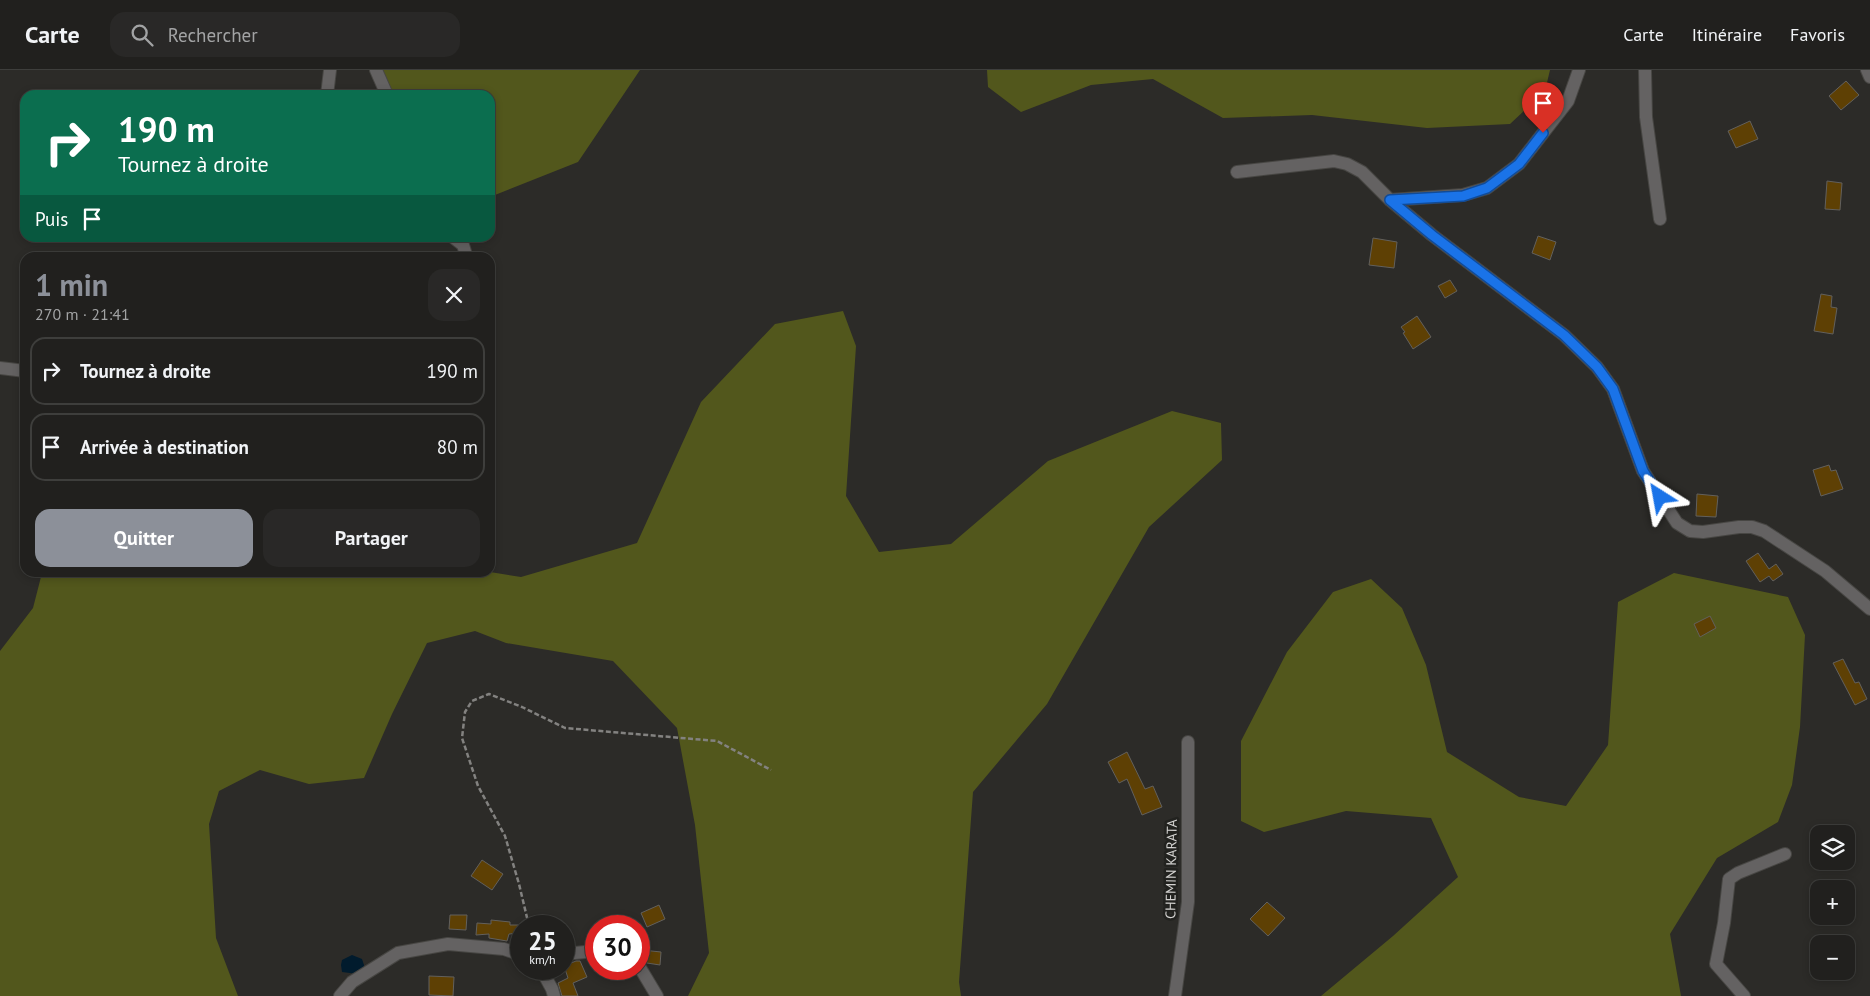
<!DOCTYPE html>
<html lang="fr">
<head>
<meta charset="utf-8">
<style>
  :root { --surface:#21201e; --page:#292827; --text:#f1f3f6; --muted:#a2a3a4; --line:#3e3e3c; --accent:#8c9099 }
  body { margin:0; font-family:"PT Sans",sans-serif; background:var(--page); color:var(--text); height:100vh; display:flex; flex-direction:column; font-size:19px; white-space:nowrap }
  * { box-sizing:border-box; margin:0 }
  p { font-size:16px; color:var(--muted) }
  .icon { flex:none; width:28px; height:28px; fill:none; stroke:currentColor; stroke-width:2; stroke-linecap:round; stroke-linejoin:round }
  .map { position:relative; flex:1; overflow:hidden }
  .sheet { position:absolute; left:20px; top:182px; width:475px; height:325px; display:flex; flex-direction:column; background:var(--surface); border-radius:15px; box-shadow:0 2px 8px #0003,0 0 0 1px var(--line) }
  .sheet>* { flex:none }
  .top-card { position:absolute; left:20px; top:20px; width:475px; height:152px; border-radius:15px; box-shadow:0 2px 8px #0003,0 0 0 1px var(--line); background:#0b6e4f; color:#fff; overflow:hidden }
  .buttons { position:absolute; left:1810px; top:755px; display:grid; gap:10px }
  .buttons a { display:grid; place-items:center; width:45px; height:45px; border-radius:10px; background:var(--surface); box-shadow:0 2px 8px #0003,0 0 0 1px var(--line); font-size:25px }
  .speed { position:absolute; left:510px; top:845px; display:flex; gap:10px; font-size:25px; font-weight:700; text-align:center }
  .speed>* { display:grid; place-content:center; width:65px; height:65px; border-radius:50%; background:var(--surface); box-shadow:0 2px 8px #0003,0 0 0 1px var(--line); line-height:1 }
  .speed small { font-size:12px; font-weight:400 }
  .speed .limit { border:8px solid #d22; background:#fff; color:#111 }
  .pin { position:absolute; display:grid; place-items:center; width:42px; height:42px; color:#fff; margin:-51px -21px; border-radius:50% 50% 50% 0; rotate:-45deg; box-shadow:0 0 5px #0007 }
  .pin .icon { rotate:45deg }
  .me { position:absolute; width:55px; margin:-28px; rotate:326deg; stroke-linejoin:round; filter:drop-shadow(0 0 4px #0008) }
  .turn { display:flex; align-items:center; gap:18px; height:105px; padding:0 15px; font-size:22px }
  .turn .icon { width:65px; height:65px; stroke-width:2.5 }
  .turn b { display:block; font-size:35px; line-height:42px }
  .then { display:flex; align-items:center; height:48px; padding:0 15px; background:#0003; gap:10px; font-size:19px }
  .round { display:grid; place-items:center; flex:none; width:52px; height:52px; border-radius:15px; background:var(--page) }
  .headline { display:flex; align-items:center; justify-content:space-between; height:85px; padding:0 15px }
  h1 { font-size:30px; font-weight:700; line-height:38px; color:var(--accent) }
  .action { display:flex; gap:10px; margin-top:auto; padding:10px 15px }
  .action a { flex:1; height:58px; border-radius:15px; background:var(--accent); color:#fff; font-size:20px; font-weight:700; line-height:58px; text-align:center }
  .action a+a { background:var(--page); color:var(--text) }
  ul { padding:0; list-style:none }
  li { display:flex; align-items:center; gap:15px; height:68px; margin:0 10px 8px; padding:0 5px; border:2px solid var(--line); border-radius:15px }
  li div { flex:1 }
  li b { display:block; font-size:19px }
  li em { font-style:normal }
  header { display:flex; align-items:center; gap:30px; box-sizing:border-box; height:70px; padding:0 25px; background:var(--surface); border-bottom:1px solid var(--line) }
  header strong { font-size:24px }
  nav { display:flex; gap:28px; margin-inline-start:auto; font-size:18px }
  .search { width:350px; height:45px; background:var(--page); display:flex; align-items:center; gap:12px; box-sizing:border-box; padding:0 18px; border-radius:15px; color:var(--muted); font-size:19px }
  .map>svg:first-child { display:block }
  .forest { fill:#52571c }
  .water { fill:#011b2d }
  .building { fill:#5e4004; stroke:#62605d }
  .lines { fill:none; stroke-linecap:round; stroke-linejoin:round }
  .minor-casing { stroke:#474643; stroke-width:14 }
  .path { stroke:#838280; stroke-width:2.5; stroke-dasharray:5 2.5; stroke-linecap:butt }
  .minor { stroke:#646262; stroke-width:12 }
  .route-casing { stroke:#114b97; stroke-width:12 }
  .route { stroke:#1a73e8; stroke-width:9 }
  .labels { text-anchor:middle; stroke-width:5; stroke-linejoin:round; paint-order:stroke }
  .street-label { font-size:14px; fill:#d4d3d1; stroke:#22221f }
</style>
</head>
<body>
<header>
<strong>Carte</strong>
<div class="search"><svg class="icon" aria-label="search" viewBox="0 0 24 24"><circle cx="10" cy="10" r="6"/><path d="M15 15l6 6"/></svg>Rechercher</div>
<nav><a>Carte</a><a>Itinéraire</a><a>Favoris</a></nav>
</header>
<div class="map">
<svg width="1870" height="926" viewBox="0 0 1870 926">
  <rect width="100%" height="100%" fill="#2c2b28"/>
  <g class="forest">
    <polygon points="369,0 640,0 578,92 490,127 490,25 381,25"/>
    <polygon points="987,0 1550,0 1545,21 1510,54 1427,58 1312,45 1223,48 1153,9 1091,15 1021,42 988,17"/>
    <polygon points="843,241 856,276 846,426 879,482 951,474 1048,391 1172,341 1221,353 1222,390 1149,457 1047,634 973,722 959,912 961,926 688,926 709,883 695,755 677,658 613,591 506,573 475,561 427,573 392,644 364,708 309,714 260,700 219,721 209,754 216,868 238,926 0,926 0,581 33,538 42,503 490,502 521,507 637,473 701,332 775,254"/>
    <polygon points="1674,503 1788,527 1805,565 1800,657 1792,715 1778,752 1717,788 1670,864 1681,926 1321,926 1393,866 1458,807 1431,748 1346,741 1264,762 1241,751 1241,671 1287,582 1333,522 1371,509 1402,538 1426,595 1447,682 1519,727 1566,736 1608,675 1618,532"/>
  </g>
  <polygon class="water" points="352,885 362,889 364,895 364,903 358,904 342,902 341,895 342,890"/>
  <g class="building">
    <polygon points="1846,11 1859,25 1841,40 1829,26"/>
    <polygon points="1750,51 1758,69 1736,78 1728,61"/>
    <polygon points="1827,111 1842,113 1840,140 1825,139"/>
    <polygon points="1538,166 1556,172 1550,190 1532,183"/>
    <polygon points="1373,168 1397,172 1394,198 1369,195"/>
    <polygon points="1450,210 1457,221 1445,228 1438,216"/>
    <polygon points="1821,224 1832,226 1831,237 1837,238 1833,264 1814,261"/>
    <polygon points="1417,246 1431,267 1413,279 1403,263 1405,262 1401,257"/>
    <polygon points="1829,395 1831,401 1836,400 1843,419 1821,426 1813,400"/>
    <polygon points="1697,424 1718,426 1716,447 1696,446"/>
    <polygon points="1758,483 1769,499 1776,494 1783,504 1773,511 1769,506 1760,512 1746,491"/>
    <polygon points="1710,546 1716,558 1700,567 1694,554"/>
    <polygon points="1843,589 1855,613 1859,612 1867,629 1855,635 1833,593"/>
    <polygon points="1127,682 1145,719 1153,716 1162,737 1142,745 1127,709 1119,713 1108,692"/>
    <polygon points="482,790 503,804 492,820 471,806"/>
    <polygon points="1267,832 1285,848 1268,866 1250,849"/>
    <polygon points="659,835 665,849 647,857 641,843"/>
    <polygon points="450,845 467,845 466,860 449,859"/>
    <polygon points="491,850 510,852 510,855 519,855 519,863 509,864 507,871 489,868 489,864 476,865 477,853 491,854"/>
    <polygon points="642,880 661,882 660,895 647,893 641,888"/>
    <polygon points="576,891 580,891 587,907 573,913 578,926 562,926 558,913 568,908 564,896"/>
    <polygon points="429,906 454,907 453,926 429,925"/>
  </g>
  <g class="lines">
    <defs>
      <g id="minor">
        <polyline points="376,0 387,25"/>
        <polyline points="1645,0 1646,47 1660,149"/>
        <polyline points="1867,0 1870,7"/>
        <polyline points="327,25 330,0"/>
        <polyline points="1237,102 1334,91 1347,94 1362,102 1390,130 1432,165 1564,265 1597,297 1613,319 1643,401 1677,453 1690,461 1703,462 1739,457 1752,457 1764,461 1825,501 1870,539"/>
        <polyline points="1390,130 1463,125 1487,118 1519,94 1568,31 1579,0"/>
        <polyline points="454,168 463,175 467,188"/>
        <polyline points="0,298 25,301"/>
        <polyline points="564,884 596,881"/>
        <polyline points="639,896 657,926"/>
        <polyline points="541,899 552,919 554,926"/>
        <polyline points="340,926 352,912 398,883 448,874 504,879 521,885"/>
        <polyline points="1175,926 1188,832 1188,672"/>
        <polyline points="1744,926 1716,894 1724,853 1729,809 1738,803 1785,784"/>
      </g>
    </defs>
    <use href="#minor" class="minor-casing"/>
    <polyline class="path" points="529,856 519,814 505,766 478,716 462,668 465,642 472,631 489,624 522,637 565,658 717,671 771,700"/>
    <use href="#minor" class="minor"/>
  </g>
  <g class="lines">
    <defs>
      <polyline id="route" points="1543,63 1519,94 1487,118 1463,126 1390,130 1432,165 1564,265 1597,297 1613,319 1643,401 1660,427"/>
    </defs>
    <use href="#route" class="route-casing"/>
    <use href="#route" class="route"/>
  </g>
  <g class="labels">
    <g class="street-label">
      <text transform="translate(1171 799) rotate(-89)" y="5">CHEMIN KARATA</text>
    </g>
  </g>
</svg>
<div class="buttons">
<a><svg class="icon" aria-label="layers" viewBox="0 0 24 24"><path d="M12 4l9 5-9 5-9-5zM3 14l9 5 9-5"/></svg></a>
<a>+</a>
<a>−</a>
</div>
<div class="speed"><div>25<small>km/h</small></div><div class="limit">30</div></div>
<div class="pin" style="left:1543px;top:63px;background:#d93025"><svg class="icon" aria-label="arrive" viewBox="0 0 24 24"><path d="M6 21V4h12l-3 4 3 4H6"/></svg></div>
<svg class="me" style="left:1660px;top:427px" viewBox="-20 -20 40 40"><path d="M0-17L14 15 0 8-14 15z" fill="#1a73e8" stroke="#fff" stroke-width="4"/></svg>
<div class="top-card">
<div class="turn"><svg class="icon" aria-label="right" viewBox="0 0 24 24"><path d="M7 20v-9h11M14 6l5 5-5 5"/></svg><div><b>190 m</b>Tournez à droite</div></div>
<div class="then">Puis<svg class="icon" aria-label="arrive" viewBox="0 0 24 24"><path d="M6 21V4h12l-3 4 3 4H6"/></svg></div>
</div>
<section class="sheet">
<div class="headline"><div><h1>1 min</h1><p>270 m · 21:41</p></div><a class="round"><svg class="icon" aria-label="close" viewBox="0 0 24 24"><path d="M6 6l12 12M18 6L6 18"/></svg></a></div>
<ul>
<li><svg class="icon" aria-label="right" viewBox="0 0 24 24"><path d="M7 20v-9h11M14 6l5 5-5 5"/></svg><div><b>Tournez à droite</b></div><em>190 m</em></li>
<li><svg class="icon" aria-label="arrive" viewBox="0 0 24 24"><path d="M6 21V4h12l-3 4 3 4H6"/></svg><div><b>Arrivée à destination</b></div><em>80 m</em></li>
</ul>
<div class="action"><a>Quitter</a><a>Partager</a></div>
</section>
</div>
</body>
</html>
